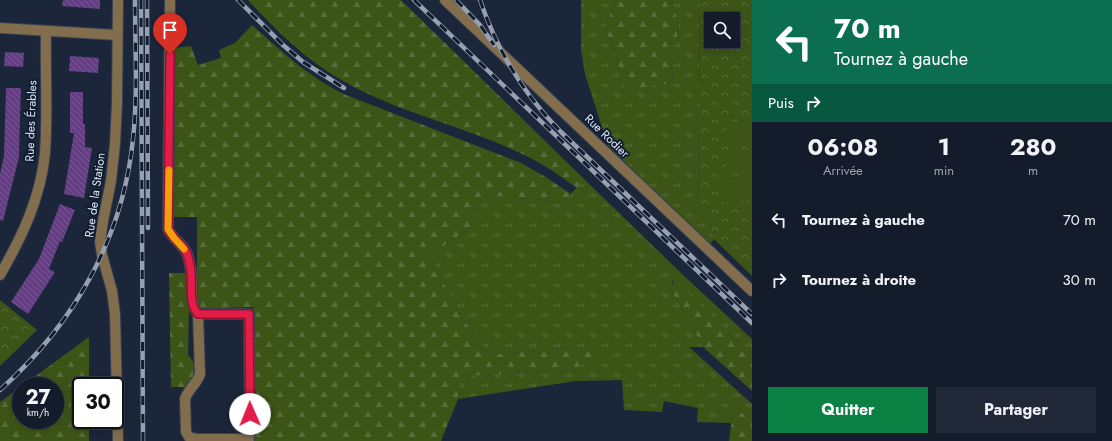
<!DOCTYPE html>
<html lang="fr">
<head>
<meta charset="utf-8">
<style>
  :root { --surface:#141c2c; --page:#212938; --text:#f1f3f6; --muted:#9da1a9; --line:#333a48; --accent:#0b8043 }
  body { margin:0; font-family:Jost,sans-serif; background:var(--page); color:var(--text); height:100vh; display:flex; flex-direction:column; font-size:15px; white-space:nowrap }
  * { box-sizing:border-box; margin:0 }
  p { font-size:13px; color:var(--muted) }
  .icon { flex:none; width:22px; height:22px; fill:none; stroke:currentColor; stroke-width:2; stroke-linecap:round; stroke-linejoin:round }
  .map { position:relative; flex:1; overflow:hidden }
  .drawer { display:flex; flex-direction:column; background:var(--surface); width:360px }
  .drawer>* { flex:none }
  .guide { background:#0b6e4f; color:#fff; overflow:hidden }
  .controls { position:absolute; left:704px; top:12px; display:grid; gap:8px }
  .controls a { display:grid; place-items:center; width:36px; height:36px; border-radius:0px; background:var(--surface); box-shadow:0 2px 10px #0003,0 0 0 1px var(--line); font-size:20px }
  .speed { position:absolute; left:12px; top:377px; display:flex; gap:8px; font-size:20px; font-weight:700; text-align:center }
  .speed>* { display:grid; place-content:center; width:52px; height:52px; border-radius:50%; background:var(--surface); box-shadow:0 2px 10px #0003,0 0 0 1px var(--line); line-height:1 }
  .speed small { font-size:10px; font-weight:400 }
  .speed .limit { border:2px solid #111; border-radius:6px; background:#fff; color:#111 }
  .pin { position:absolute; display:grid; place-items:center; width:34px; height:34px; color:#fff; margin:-41px -17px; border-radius:50% 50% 50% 0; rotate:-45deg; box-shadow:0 0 4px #0007 }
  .pin .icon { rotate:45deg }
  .me { position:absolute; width:44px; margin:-22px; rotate:359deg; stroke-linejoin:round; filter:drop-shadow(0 0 3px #0008) }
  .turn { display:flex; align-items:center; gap:14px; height:84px; padding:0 16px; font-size:18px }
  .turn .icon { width:52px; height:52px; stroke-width:2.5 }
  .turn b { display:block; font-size:28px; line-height:34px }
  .then { display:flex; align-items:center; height:38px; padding:0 16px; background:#0003; gap:8px; font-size:15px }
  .eta { display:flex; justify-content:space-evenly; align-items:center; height:68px; text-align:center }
  .eta b { font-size:24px; font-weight:700; line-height:28px }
  .primary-button { display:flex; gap:8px; margin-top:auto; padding:8px 16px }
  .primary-button a { flex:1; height:46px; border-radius:0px; background:var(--accent); color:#fff; font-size:16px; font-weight:700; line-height:46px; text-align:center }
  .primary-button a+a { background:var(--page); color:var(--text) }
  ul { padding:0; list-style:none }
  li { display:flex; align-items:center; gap:12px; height:60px; padding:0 16px }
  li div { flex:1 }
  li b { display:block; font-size:15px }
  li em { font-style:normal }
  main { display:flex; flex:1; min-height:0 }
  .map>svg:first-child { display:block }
  .grass { fill:url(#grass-tufts) }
  .forest { fill:url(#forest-firs) }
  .park { fill:url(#park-crowns); fill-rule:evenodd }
  .pitch { fill:#3c5517 }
  .building { fill:url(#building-back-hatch) }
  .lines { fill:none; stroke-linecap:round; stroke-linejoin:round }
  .minor-casing { stroke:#364154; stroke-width:12 }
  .minor { stroke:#826d4d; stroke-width:10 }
  .rail-casing { stroke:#97a0b1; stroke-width:4.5 }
  .rail { stroke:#111c30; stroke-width:3; stroke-dasharray:9; stroke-linecap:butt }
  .route-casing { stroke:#92132f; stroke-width:10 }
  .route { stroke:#e11d48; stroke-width:7 }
  .slow { stroke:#f59e0b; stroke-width:7 }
  .labels { text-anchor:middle; stroke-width:4; stroke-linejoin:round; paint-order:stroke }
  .street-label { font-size:12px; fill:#dfe7f5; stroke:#111c30 }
</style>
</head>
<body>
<main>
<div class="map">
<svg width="752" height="441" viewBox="0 0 752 441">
  <defs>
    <pattern id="grass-tufts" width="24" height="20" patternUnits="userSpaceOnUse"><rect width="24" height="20" fill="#3c5517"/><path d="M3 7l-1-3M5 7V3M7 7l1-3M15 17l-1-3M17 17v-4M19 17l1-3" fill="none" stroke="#586d39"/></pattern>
    <pattern id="forest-firs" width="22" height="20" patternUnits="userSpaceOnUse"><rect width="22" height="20" fill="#3c5517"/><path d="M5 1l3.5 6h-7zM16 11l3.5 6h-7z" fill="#586d39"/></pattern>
    <pattern id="park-crowns" width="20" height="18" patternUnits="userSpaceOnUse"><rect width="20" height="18" fill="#3c5517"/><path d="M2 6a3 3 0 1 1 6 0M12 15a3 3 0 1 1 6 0" fill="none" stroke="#586d39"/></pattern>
    <pattern id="building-back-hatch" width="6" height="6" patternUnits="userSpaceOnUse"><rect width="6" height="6" fill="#653d84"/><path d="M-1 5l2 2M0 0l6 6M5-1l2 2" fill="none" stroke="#7b5996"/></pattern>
  </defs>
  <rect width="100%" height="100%" fill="#1b263a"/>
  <g class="grass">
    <path d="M581 0H617L608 19 605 30C615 48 619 67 623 87L667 84 673 78 670 56 677 37 678 20 672 3 673 0H700L698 213 708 215 714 239 710 244 608 146 585 74 581 50Z"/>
    <polygon points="584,179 681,273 752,339 752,354 673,280 671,289 703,347 689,347 752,404 752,416 733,411 731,423 697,422 698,408 664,401 662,412 624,410 622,380 576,381 458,399 459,376 569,370 572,347 489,355 457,310 430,255 473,226 482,195 564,202"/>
  </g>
  <g class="forest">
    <path d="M248 0H401L584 179 577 188C559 175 542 163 522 154 465 126 401 114 345 82 307 61 277 31 248 0Z"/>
    <path d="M617 0H673L672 3 678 20 677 37 670 56 673 78 667 84 629 89 623 87C619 67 615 48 605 30L608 19Z"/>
    <path d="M252 25C284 53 308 77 346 95L521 163 544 176 571 194 564 202 482 195 473 226 430 255 457 310 489 355 572 347H605L602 356 569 370 460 376 458 399 441 441H254L255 425 253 307 189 309 188 355 195 364 196 373 193 380 186 387H171L169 273H197V217H173V48L191 46 198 65 221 58 219 50 235 43Z"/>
    <polygon points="674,280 752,354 752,391 703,347 671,289"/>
    <polygon points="89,337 89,386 81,386 81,420 89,420 89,441 0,441 0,402 21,387 21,420 55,420 55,386 22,386"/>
    <polygon points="733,411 752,416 752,441 729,441"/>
  </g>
  <g class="park">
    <path d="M700 0H752V276L714 239 708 215 698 214ZM711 19H733V41H711Z"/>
    <polygon points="0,300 37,330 0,366"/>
  </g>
  <g class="pitch">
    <polygon points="727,121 752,121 752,144 726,144"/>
    <rect x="726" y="150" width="26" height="23"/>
    <polygon points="720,179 752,180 752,202 720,202"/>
  </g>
  <g class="building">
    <polygon points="63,0 100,0 100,9 62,6"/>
    <polygon points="5,52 24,53 23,67 4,66"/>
    <polygon points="70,56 99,58 98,73 69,71"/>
    <polygon points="6,88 21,88 20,116 19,157 3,221 0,220 0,174 4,156"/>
    <polygon points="70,92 83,92 83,124 85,124 85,147 92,148 84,198 64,194 74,133 70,133"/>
    <polygon points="60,204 75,210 62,242 60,241 49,269 55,272 28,314 11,302 39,259"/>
  </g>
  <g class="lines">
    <defs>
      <g id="minor">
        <path d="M170 0 168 229C171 236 177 240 182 246 187 251 189 259 190 266 194 280 188 303 198 314"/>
        <polyline points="445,0 752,291"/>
        <polyline points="0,28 117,35"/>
        <path d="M0 275C22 237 41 197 45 153 48 112 45 71 46 31"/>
        <polyline points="118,441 115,314 112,291 102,255 100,242 103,221 111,181 115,144 117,103 118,0"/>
        <path d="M248 441C250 432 250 423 250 415L249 314H198L200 374C197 384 188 389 185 399L186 432 189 437 197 439H249"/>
      </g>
    </defs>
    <use href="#minor" class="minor-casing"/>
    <use href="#minor" class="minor"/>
    <defs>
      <g id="rail">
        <polyline points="141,0 143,441"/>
        <polyline points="147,0 148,228"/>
        <polyline points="238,0 283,45 303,62 344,88"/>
        <polyline points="414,0 752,323"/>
        <polyline points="456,0 480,25 494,45"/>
        <path d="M480 0C497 50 524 95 561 132L752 314"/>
        <path d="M0 390C74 324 123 238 133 139 138 93 135 46 135 0"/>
      </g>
    </defs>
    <use href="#rail" class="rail-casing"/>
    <use href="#rail" class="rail"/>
  </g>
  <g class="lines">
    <defs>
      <path id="route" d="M170 54 168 229C171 236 177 240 182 246 187 251 189 259 190 266 194 280 187 302 198 314H249L250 414"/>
    </defs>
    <use href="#route" class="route-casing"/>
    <use href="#route" class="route"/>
    <polyline class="slow" points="169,170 168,229 174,238 184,249"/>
  </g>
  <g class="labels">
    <g class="street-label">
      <text transform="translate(31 121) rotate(-88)" y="4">Rue des Érables</text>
      <text transform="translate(607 136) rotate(44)" y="4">Rue Rodier</text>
      <text transform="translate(95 195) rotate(-82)" y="4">Rue de la Station</text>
    </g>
  </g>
</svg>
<div class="controls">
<a><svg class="icon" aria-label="search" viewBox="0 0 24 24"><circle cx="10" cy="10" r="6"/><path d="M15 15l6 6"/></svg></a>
</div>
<div class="speed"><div>27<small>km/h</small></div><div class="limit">30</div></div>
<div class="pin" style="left:170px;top:54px;background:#d93025"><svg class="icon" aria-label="arrive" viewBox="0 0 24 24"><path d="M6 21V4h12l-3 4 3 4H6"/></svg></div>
<svg class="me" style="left:250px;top:414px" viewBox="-20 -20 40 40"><circle r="19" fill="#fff"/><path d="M0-13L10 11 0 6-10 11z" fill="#e11d48"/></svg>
</div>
<section class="drawer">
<div class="guide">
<div class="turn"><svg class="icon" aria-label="left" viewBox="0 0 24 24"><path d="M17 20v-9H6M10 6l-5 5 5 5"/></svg><div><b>70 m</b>Tournez à gauche</div></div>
<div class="then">Puis<svg class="icon" aria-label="right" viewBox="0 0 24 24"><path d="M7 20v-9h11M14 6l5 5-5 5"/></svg></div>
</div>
<div class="eta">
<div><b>06:08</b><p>Arrivée</p></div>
<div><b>1</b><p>min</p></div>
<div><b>280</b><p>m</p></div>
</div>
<ul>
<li><svg class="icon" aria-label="left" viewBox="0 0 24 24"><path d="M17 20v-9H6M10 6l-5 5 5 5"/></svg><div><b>Tournez à gauche</b></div><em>70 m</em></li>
<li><svg class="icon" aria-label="right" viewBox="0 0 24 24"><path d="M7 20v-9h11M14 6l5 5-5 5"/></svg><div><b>Tournez à droite</b></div><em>30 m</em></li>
</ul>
<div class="primary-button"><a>Quitter</a><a>Partager</a></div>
</section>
</main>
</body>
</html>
